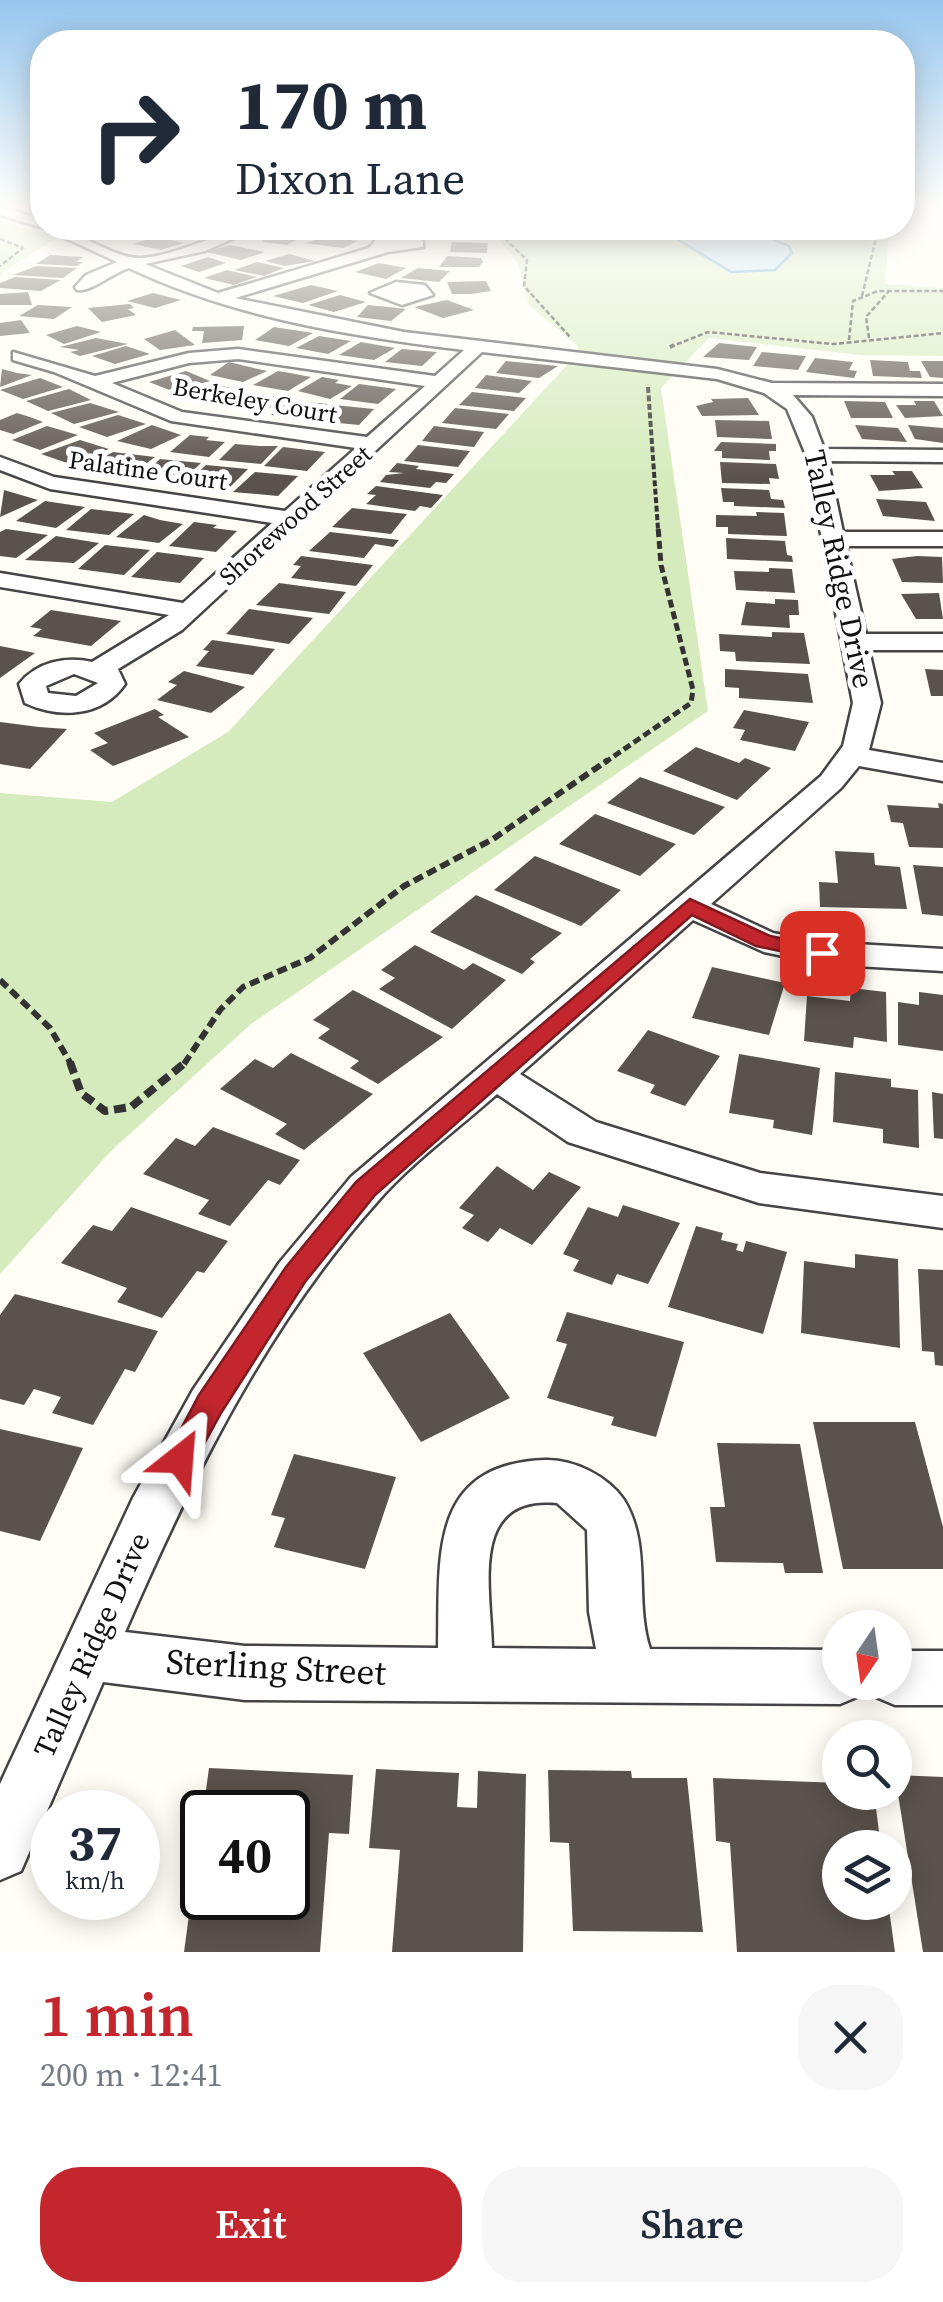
<!DOCTYPE html>
<html lang="en">
<head>
<meta charset="utf-8">
<style>
  :root { --surface:#fff; --page:#f6f6f7; --text:#1f2937; --muted:#747a83; --accent:#c4262e }
  body { margin:0; font-family:"Source Serif 4",serif; background:var(--page); color:var(--text); height:100vh; display:flex; flex-direction:column; font-size:38px; white-space:nowrap }
  * { box-sizing:border-box; margin:0 }
  p { font-size:32px; color:var(--muted) }
  .icon { flex:none; width:55px; height:55px; fill:none; stroke:currentColor; stroke-width:2; stroke-linecap:round; stroke-linejoin:round }
  .map { position:relative; height:1952px; overflow:hidden }
  .panel { display:flex; flex-direction:column; background:var(--surface); flex:1 }
  .panel>* { flex:none }
  .banner { position:absolute; left:30px; top:30px; width:885px; height:210px; border-radius:40px; box-shadow:0 5px 25px #0003; background:#fff; color:var(--text); overflow:hidden }
  .needle { width:65px; rotate:193deg }
  .fabs { position:absolute; left:822px; top:1610px; display:grid; gap:20px }
  .fabs a { display:grid; place-items:center; width:90px; height:90px; border-radius:50%; background:var(--surface); box-shadow:0 5px 25px #0003; font-size:50px }
  .speed { position:absolute; left:30px; top:1790px; display:flex; gap:20px; font-size:50px; font-weight:700; text-align:center }
  .speed>* { display:grid; place-content:center; width:130px; height:130px; border-radius:50%; background:var(--surface); box-shadow:0 5px 25px #0003; line-height:1 }
  .speed small { font-size:25px; font-weight:400 }
  .speed .limit { border:5px solid #111; border-radius:15px; background:#fff; color:#111 }
  .pin { position:absolute; display:grid; place-items:center; width:85px; height:85px; color:#fff; margin:-42px; border-radius:20px; box-shadow:0 5px 15px #0006 }
  .me { position:absolute; width:110px; margin:-55px; rotate:28deg; stroke-linejoin:round; filter:drop-shadow(0 0 8px #0008) }
  .turn { display:flex; align-items:center; gap:35px; height:210px; padding:0 40px; font-size:45px }
  .turn .icon { width:130px; height:130px; stroke-width:2.5 }
  .turn b { display:block; font-size:70px; line-height:85px }
  .round { display:grid; place-items:center; flex:none; width:105px; height:105px; border-radius:40px; background:var(--page) }
  .overview { display:flex; align-items:center; justify-content:space-between; height:170px; padding:0 40px }
  h1 { font-size:60px; font-weight:600; line-height:75px; color:var(--accent) }
  .primary-button { display:flex; gap:20px; margin-top:auto; padding:20px 40px }
  .primary-button a { flex:1; height:115px; border-radius:40px; background:var(--accent); color:#fff; font-size:40px; font-weight:600; line-height:115px; text-align:center }
  .primary-button a+a { background:var(--page); color:var(--text) }
  .map>svg:first-child { display:block }
  .green { fill:#d5ebbd }
  .water { fill:#b9e0f7; stroke:#3f96cf; stroke-width:2.5 }
  .building { fill:#5a524d }
  .lines { fill:none; stroke-linecap:round; stroke-linejoin:round }
  .minor-casing { stroke:#444; stroke-width:5 }
  .path-far4 { stroke:#333; stroke-width:2.5; stroke-dasharray:5 2.5; stroke-linecap:butt }
  .path-far3 { stroke:#333; stroke-width:4; stroke-dasharray:6 2.5; stroke-linecap:butt }
  .path-far2 { stroke:#333; stroke-width:5; stroke-dasharray:8 4; stroke-linecap:butt }
  .path-far1 { stroke:#333; stroke-width:6; stroke-dasharray:10 5; stroke-linecap:butt }
  .path { stroke:#333; stroke-width:8; stroke-dasharray:12 6; stroke-linecap:butt }
  .minor { fill:#fff; fill-rule:evenodd }
  .route { fill:#c4262e; stroke:#7f191e; stroke-width:2.5 }
  .labels { text-anchor:middle; stroke-width:10; stroke-linejoin:round; paint-order:stroke }
  .far-street-label { font-size:25px; fill:#111; stroke:#fff }
  .street-label { font-size:30px; fill:#111; stroke:#fff }
  .near-street-label { font-size:35px; fill:#111; stroke:#fff }
</style>
</head>
<body>
<div class="map">
<svg width="943" height="1952" viewBox="0 0 943 1952">
  <rect width="100%" height="100%" fill="#fffdf5"/>
  <g class="green">
    <polygon points="0,220 1,221 56,238 0,274"/>
    <polygon points="489,228 889,228 885,284 943,288 943,356 860,355 709,338 661,388 708,711 251,1024 111,1151 0,1274 0,793 112,802 228,732 569,363 579,347 529,305 518,263"/>
  </g>
  <polygon class="water" points="659,228 746,228 789,246 792,253 775,270 731,272"/>
  <g class="building">
    <polygon points="130,228 137,228 156,231 129,239 111,233"/>
    <polygon points="288,228 312,228 325,230 305,236 278,231"/>
    <polygon points="360,228 381,231 362,238 338,233"/>
    <polygon points="442,228 468,228 463,230 470,232 448,239 424,234"/>
    <polygon points="178,229 210,233 192,240 160,236"/>
    <polygon points="269,235 300,238 287,245 262,242"/>
    <polygon points="156,237 184,243 161,250 133,244"/>
    <polygon points="326,237 358,241 343,248 305,243"/>
    <polygon points="452,242 488,243 487,253 450,252"/>
    <polygon points="230,245 265,252 241,260 206,252"/>
    <polygon points="289,254 293,255 315,261 285,266 265,261"/>
    <polygon points="50,255 83,257 76,262 83,262 77,266 36,264"/>
    <polygon points="447,256 481,258 483,262 479,267 439,267"/>
    <polygon points="208,257 226,263 199,272 181,266"/>
    <polygon points="257,262 284,268 264,276 234,270"/>
    <polygon points="379,263 406,268 386,279 355,272"/>
    <polygon points="37,266 77,268 63,278 13,275"/>
    <polygon points="418,268 450,271 439,282 401,278"/>
    <polygon points="227,270 257,277 234,285 204,278"/>
    <polygon points="15,277 61,280 41,291 0,288 0,283"/>
    <polygon points="486,281 491,291 471,294 452,294 447,282"/>
    <polygon points="311,285 338,291 303,303 273,296"/>
    <polygon points="28,292 32,305 0,305 0,294"/>
    <polygon points="153,293 181,300 155,308 127,301"/>
    <polygon points="340,295 366,302 334,312 308,305"/>
    <polygon points="447,300 474,310 443,318 414,307"/>
    <polygon points="130,304 134,308 128,309 136,315 102,322 88,308"/>
    <polygon points="38,305 72,307 54,319 19,316"/>
    <polygon points="368,305 389,307 406,309 391,321 357,317"/>
    <polygon points="21,320 30,333 0,336 0,323"/>
    <polygon points="77,326 101,332 64,344 46,335"/>
    <polygon points="244,326 242,340 202,343 204,331 192,331 193,327"/>
    <polygon points="274,327 313,333 289,346 255,340"/>
    <polygon points="175,330 195,345 160,350 144,339"/>
    <polygon points="319,336 351,341 328,354 296,348"/>
    <polygon points="96,338 128,344 80,356 70,352 79,350 60,347"/>
    <polygon points="361,342 395,348 374,360 339,355"/>
    <polygon points="719,343 757,347 749,360 703,357"/>
    <polygon points="126,346 150,354 115,364 92,356"/>
    <polygon points="402,349 437,352 422,366 385,362"/>
    <polygon points="762,352 806,356 798,370 753,366"/>
    <polygon points="815,358 853,362 849,370 857,371 854,378 806,372"/>
    <polygon points="870,360 908,362 910,371 920,371 922,378 873,376"/>
    <polygon points="506,361 558,366 539,378 496,373"/>
    <polygon points="921,361 943,361 943,378 930,377"/>
    <polygon points="229,362 267,371 243,382 210,375"/>
    <polygon points="2,369 17,373 32,375 0,387"/>
    <polygon points="186,371 210,381 172,391 149,382"/>
    <polygon points="278,371 290,373 311,377 288,391 253,385"/>
    <polygon points="486,375 532,381 519,393 475,388"/>
    <polygon points="322,377 339,380 335,383 352,386 330,399 298,391"/>
    <polygon points="40,378 63,387 23,399 0,390"/>
    <polygon points="211,383 242,391 213,405 178,395"/>
    <polygon points="359,384 396,389 378,404 340,399"/>
    <polygon points="69,389 91,400 48,411 26,401"/>
    <polygon points="472,392 526,398 514,411 459,405"/>
    <polygon points="249,393 285,398 260,414 224,408"/>
    <polygon points="748,398 759,415 702,416 696,406 713,402 711,399"/>
    <polygon points="289,399 307,402 328,404 314,417 271,415"/>
    <polygon points="844,401 885,402 893,418 851,418"/>
    <polygon points="914,401 934,401 943,416 905,418 896,405 916,405"/>
    <polygon points="90,403 119,412 74,424 51,413"/>
    <polygon points="334,405 374,409 359,425 318,421"/>
    <polygon points="455,408 509,414 496,429 442,423"/>
    <polygon points="17,413 30,417 43,422 13,434 0,430 0,420"/>
    <polygon points="118,415 146,424 107,437 79,427"/>
    <polygon points="715,420 769,421 772,439 717,437"/>
    <polygon points="152,425 181,435 151,449 117,441"/>
    <polygon points="855,425 898,428 907,442 862,439"/>
    <polygon points="908,425 943,428 943,443 915,439"/>
    <polygon points="47,426 78,435 40,450 12,440"/>
    <polygon points="434,426 484,432 474,447 422,441"/>
    <polygon points="190,435 209,437 206,440 225,442 209,457 170,452"/>
    <polygon points="80,440 109,449 70,464 41,454"/>
    <polygon points="721,442 776,444 776,451 769,451 770,460 722,458 722,451 714,451"/>
    <polygon points="235,444 259,446 278,446 261,464 219,460"/>
    <polygon points="418,445 470,451 458,467 404,461"/>
    <polygon points="283,447 308,450 325,452 307,471 264,466"/>
    <polygon points="113,452 155,457 132,474 82,469"/>
    <polygon points="160,459 201,463 181,482 140,477"/>
    <polygon points="720,462 776,464 779,479 769,478 770,484 722,483"/>
    <polygon points="397,463 419,466 416,469 454,474 446,483 436,482 430,488 380,482 386,475 404,473 389,472"/>
    <polygon points="206,465 248,469 228,489 185,484"/>
    <polygon points="892,471 912,471 923,488 879,491 870,475 895,475"/>
    <polygon points="255,472 298,476 278,496 233,492"/>
    <polygon points="376,486 443,495 431,508 420,506 415,511 366,504 376,495 367,494"/>
    <polygon points="721,488 769,490 771,499 783,500 785,508 734,506 734,502 723,502"/>
    <polygon points="4,490 38,500 0,517"/>
    <polygon points="876,499 926,502 935,521 883,516"/>
    <polygon points="45,501 85,507 56,528 16,521"/>
    <polygon points="352,508 407,514 391,534 332,527"/>
    <polygon points="91,509 134,514 109,535 66,530"/>
    <polygon points="756,512 784,513 787,536 728,534 728,527 716,527 716,515 757,516"/>
    <polygon points="144,515 160,520 183,524 159,543 116,537"/>
    <polygon points="194,522 217,525 213,528 237,531 216,552 169,546"/>
    <polygon points="6,529 48,535 16,558 0,556 0,532"/>
    <polygon points="330,532 399,540 393,547 375,544 364,558 309,551"/>
    <polygon points="56,536 99,543 74,563 25,560"/>
    <polygon points="726,538 785,541 787,555 792,556 793,562 727,559"/>
    <polygon points="105,545 150,550 124,575 78,569"/>
    <polygon points="157,552 204,558 180,583 131,577"/>
    <polygon points="301,556 373,565 356,586 291,578 301,566 293,565"/>
    <polygon points="917,556 942,557 943,583 902,582 892,559"/>
    <polygon points="769,568 792,569 795,593 736,590 734,571 769,572"/>
    <polygon points="279,583 346,592 329,614 256,605"/>
    <polygon points="939,593 943,619 916,619 901,594"/>
    <polygon points="775,599 798,600 799,615 789,615 790,628 741,625 746,602 775,604"/>
    <polygon points="249,609 313,618 289,644 226,634"/>
    <polygon points="51,610 121,621 91,646 33,636 42,629 30,627"/>
    <polygon points="772,632 804,633 810,664 736,661 735,652 720,651 719,634 772,637"/>
    <polygon points="212,640 275,649 253,675 196,666 209,651 203,650"/>
    <polygon points="0,646 35,653 0,678"/>
    <polygon points="725,669 808,674 813,703 739,698 739,688 725,687"/>
    <polygon points="925,669 943,670 943,696 931,696"/>
    <polygon points="184,671 245,687 211,713 157,700 177,685 168,682"/>
    <polygon points="155,709 164,715 158,717 189,737 113,766 90,750 108,743 94,733"/>
    <polygon points="744,710 809,722 795,751 740,740 745,730 733,728"/>
    <polygon points="0,722 39,727 67,729 30,769 0,764"/>
    <polygon points="696,747 739,763 745,758 771,768 737,800 663,771"/>
    <polygon points="640,777 725,807 694,835 607,803"/>
    <polygon points="938,803 943,804 943,848 909,847 903,823 891,822 887,805 939,808"/>
    <polygon points="595,814 676,844 640,876 559,844"/>
    <polygon points="835,851 874,853 875,865 900,867 907,909 820,907 819,882 838,883"/>
    <polygon points="535,856 621,890 581,926 494,890"/>
    <polygon points="913,865 943,867 943,916 922,914"/>
    <polygon points="476,895 562,933 530,959 535,962 522,974 430,932"/>
    <polygon points="415,945 464,970 473,963 506,980 452,1029 379,989 395,978 381,970"/>
    <polygon points="712,967 785,983 769,1035 692,1018"/>
    <polygon points="851,988 886,992 887,1042 854,1037 853,1048 804,1041 807,996 850,1001"/>
    <polygon points="353,990 443,1037 378,1084 350,1068 359,1061 318,1038 330,1029 313,1020"/>
    <polygon points="919,992 943,995 943,1051 898,1045 898,1002 919,1005"/>
    <polygon points="648,1030 720,1056 685,1106 650,1093 655,1085 617,1071"/>
    <polygon points="291,1053 373,1094 304,1150 275,1134 287,1124 220,1089 255,1059 273,1068"/>
    <polygon points="739,1054 820,1068 812,1135 773,1128 774,1120 729,1113"/>
    <polygon points="835,1072 891,1079 891,1087 918,1090 919,1148 883,1143 883,1129 833,1122"/>
    <polygon points="932,1092 943,1094 943,1139 934,1138"/>
    <polygon points="213,1127 300,1160 280,1185 268,1180 230,1226 198,1214 209,1200 143,1174 176,1138 195,1146"/>
    <polygon points="497,1166 533,1190 549,1172 581,1187 532,1245 500,1228 488,1242 462,1228 474,1215 459,1208"/>
    <polygon points="623,1205 680,1223 648,1284 617,1274 612,1285 573,1271 579,1260 563,1254 588,1207 618,1217"/>
    <polygon points="131,1207 228,1241 204,1273 197,1271 162,1318 117,1302 127,1288 61,1263 93,1225 112,1231"/>
    <polygon points="696,1226 723,1233 721,1240 738,1244 736,1250 743,1252 746,1241 787,1252 763,1334 668,1307"/>
    <polygon points="855,1254 898,1259 900,1348 801,1333 804,1261 855,1268"/>
    <polygon points="918,1269 943,1270 943,1366 935,1365 934,1352 922,1351"/>
    <polygon points="15,1294 158,1331 135,1372 125,1369 93,1425 52,1413 61,1397 34,1389 24,1405 0,1399 0,1315"/>
    <polygon points="567,1312 684,1342 656,1437 611,1425 614,1417 547,1398 567,1344 556,1341"/>
    <polygon points="450,1313 510,1398 421,1442 363,1353"/>
    <polygon points="813,1422 915,1422 943,1527 943,1569 843,1569"/>
    <polygon points="0,1429 83,1448 40,1541 0,1531"/>
    <polygon points="717,1443 800,1444 823,1573 785,1573 783,1563 716,1562 710,1507 725,1507"/>
    <polygon points="294,1454 396,1477 365,1569 274,1547 285,1518 271,1515"/>
    <polygon points="209,1768 353,1775 349,1834 329,1833 320,1952 184,1952 200,1834 202,1898 288,1898 288,1812 203,1812"/>
    <polygon points="376,1769 459,1773 457,1807 477,1808 478,1771 526,1774 523,1952 392,1952 400,1850 369,1848"/>
    <polygon points="548,1770 631,1771 632,1778 687,1778 703,1932 573,1931 569,1843 550,1842"/>
    <polygon points="895,1775 943,1777 943,1952 923,1952"/>
    <polygon points="713,1778 840,1783 840,1792 874,1792 881,1848 840,1848 840,1902 888,1902 895,1952 737,1952 730,1843 716,1841"/>
  </g>
  <g class="lines">
    <defs>
      <g id="minor">
        <path d="M0 206 42 220V228C77 228 98 250 130 257 164 264 221 228 258 228L205 251 145 264 218 293 369 248 380 235H411L423 241V247L388 252 235 298 404 332 717 369 772 383 943 384V396L793 395 812 417 824 449 943 450V462L828 461 843 532H943V546H846L866 634H943V650H869L881 703 869 750 943 763V781L859 766 841 788 711 904 773 933 821 942 943 949V971L821 964 764 952 693 920 520 1074 596 1122 760 1173 943 1196V1228L759 1203 568 1142 497 1094C458 1129 412 1162 378 1201 266 1326 191 1480 125 1632L245 1646 438 1648C440 1559 427 1464 545 1460 573 1459 608 1476 624 1500 652 1546 634 1600 650 1649L840 1650V1682H865L859 1696 840 1704 245 1700 103 1682 21 1871 0 1880V1784L133 1498 193 1390 280 1262 351 1177 821 776 843 746 853 703 806 455 787 409 764 393 717 379 482 352 182 630 118 669 125 684C102 717 60 719 25 703L19 684C37 662 65 656 92 662L169 615 0 587V573L183 603 272 523 50 489 0 470V457L54 477 285 511 356 448 171 421 54 372 13 360V352L95 376 189 353 238 349 435 376 464 350C349 336 235 318 129 268 112 273 92 292 77 290L75 287 86 275 117 262 44 228 0 215ZM238 359 425 386 367 437 182 412 112 383 189 363ZM74 674 98 683 76 696 48 693 46 686ZM557 1503 587 1530 589 1612 596 1649 492 1648C491 1588 468 1495 557 1503Z"/>
        <polygon points="396,282 425,285 433,295 402,305 370,293"/>
        <polygon points="895,1651 943,1651 943,1705 895,1705 876,1697 870,1682 895,1682"/>
      </g>
    </defs>
    <use href="#minor" class="minor-casing"/>
    <g class="path-far4">
      <polyline points="494,228 527,260 524,286 570,337"/>
      <polyline points="0,239 23,248 0,266"/>
      <polyline points="862,296 876,238 874,228"/>
      <polyline points="869,338 866,317 889,291"/>
      <polyline points="849,340 853,301 878,291 943,291"/>
      <polyline points="670,347 708,332 833,344 943,333"/>
    </g>
    <g class="path-far3">
      <polyline points="670,347 674,345"/>
      <polyline points="648,387 658,529"/>
    </g>
    <polyline class="path-far2" points="604,763 691,703 693,690 661,565 658,526"/>
    <g class="path-far1">
      <polyline points="0,980 50,1028 71,1064"/>
      <polyline points="184,1064 220,1010 243,987 310,958 404,886 493,839 608,760"/>
    </g>
    <polyline class="path" points="70,1062 81,1093 105,1111 131,1107 186,1062"/>
    <use href="#minor" class="minor"/>
  </g>
  <linearGradient id="sky" x2="0" y2="1"><stop stop-color="#95c6ee"/><stop offset="0.43" stop-color="#fffefa"/><stop offset="1" stop-color="#fffefa" stop-opacity="0"/></linearGradient>
  <rect width="943" height="478" fill="url(#sky)"/>
  <polygon class="route" points="690,899 770,936 829,948 833,953 822,960 756,946 692,915 375,1195 305,1282 221,1413 191,1468 180,1472 169,1468 165,1459 199,1395 286,1267 356,1182"/>
  <g class="labels">
    <g class="far-street-label">
      <text transform="translate(255 400) rotate(10)" y="9">Berkeley Court</text>
      <text transform="translate(148 470) rotate(8)" y="9">Palatine Court</text>
      <text transform="translate(295 515) rotate(-42)" y="9">Shorewood Street</text>
    </g>
    <g class="street-label">
      <text transform="translate(839 569) rotate(78)" y="10">Talley Ridge Drive</text>
      <text transform="translate(92 1645) rotate(-66)" y="10">Talley Ridge Drive</text>
    </g>
    <g class="near-street-label">
      <text transform="translate(276 1667) rotate(3)" y="12">Sterling Street</text>
    </g>
  </g>
</svg>
<div class="fabs">
<a><svg class="needle" viewBox="-14 -14 28 28"><path d="M0-13l5 13h-10z" fill="#e53935"/><path d="M0 13l5-13h-10z" fill="#747a83"/></svg></a>
<a><svg class="icon" aria-label="search" viewBox="0 0 24 24"><circle cx="10" cy="10" r="6"/><path d="M15 15l6 6"/></svg></a>
<a><svg class="icon" aria-label="layers" viewBox="0 0 24 24"><path d="M12 4l9 5-9 5-9-5zM3 14l9 5 9-5"/></svg></a>
</div>
<div class="speed"><div>37<small>km/h</small></div><div class="limit">40</div></div>
<div class="pin" style="left:822px;top:953px;background:#d93025"><svg class="icon" aria-label="arrive" viewBox="0 0 24 24"><path d="M6 21V4h12l-3 4 3 4H6"/></svg></div>
<svg class="me" style="left:180px;top:1459px" viewBox="-20 -20 40 40"><path d="M0-17L14 15 0 8-14 15z" fill="#c4262e" stroke="#fff" stroke-width="4"/></svg>
<div class="banner">
<div class="turn"><svg class="icon" aria-label="right" viewBox="0 0 24 24"><path d="M7 20v-9h11M14 6l5 5-5 5"/></svg><div><b>170 m</b>Dixon Lane</div></div>
</div>
</div>
<section class="panel">
<div class="overview"><div><h1>1 min</h1><p>200 m · 12:41</p></div><a class="round"><svg class="icon" aria-label="close" viewBox="0 0 24 24"><path d="M6 6l12 12M18 6L6 18"/></svg></a></div>
<div class="primary-button"><a>Exit</a><a>Share</a></div>
</section>
</body>
</html>
